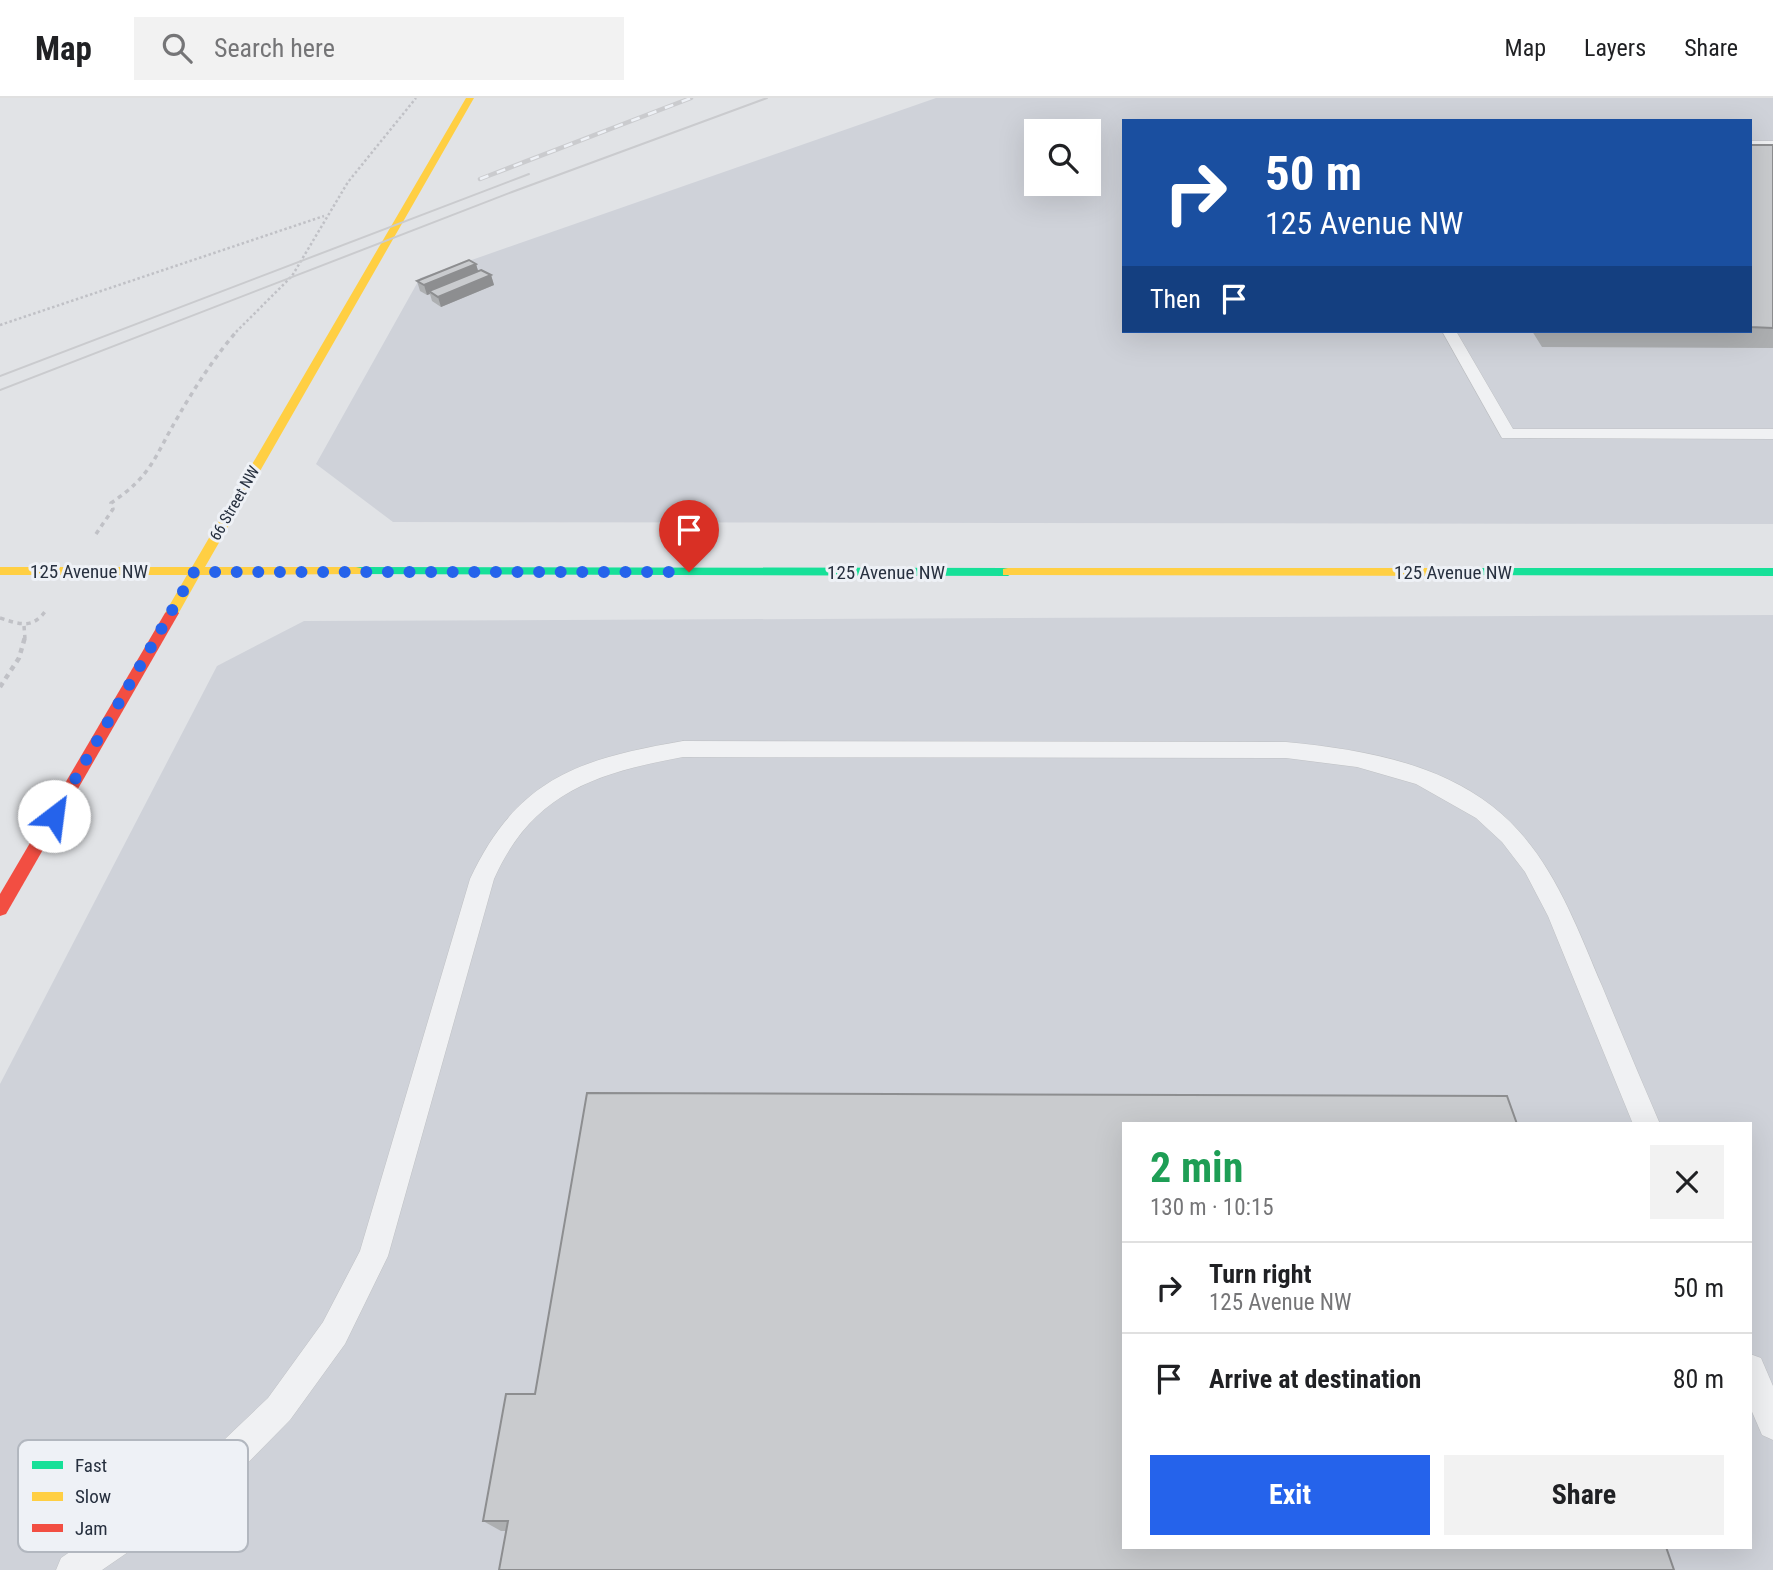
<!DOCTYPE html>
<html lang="en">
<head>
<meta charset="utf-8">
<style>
  :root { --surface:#fff; --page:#f2f2f2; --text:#202124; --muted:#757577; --line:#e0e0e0; --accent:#2563eb }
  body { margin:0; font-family:"Roboto Condensed",sans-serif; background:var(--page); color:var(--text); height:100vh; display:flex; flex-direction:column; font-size:26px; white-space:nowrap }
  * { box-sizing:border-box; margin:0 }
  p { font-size:23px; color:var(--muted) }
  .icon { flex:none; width:38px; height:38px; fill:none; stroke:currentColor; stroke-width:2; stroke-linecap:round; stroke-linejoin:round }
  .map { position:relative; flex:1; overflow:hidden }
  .details { position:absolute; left:1122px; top:1024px; width:630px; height:427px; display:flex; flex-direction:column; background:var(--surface); border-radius:0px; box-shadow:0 7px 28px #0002 }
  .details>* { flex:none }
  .banner { position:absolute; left:1122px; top:21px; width:630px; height:214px; border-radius:0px; box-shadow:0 7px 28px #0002; background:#1a4fa0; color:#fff; overflow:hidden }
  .fabs { position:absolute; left:1024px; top:21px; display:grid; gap:14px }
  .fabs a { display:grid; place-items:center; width:77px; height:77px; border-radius:0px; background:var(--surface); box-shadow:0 7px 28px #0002; font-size:35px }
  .pin { position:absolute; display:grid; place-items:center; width:60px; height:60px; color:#fff; margin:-72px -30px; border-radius:50% 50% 50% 0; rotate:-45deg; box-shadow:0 0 7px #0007 }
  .pin .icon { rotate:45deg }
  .me { position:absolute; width:77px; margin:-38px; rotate:30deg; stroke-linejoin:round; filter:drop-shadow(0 0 5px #0008) }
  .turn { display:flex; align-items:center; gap:24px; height:147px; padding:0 28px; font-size:32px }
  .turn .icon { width:91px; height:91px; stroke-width:2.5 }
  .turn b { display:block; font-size:49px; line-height:60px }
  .then { display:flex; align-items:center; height:66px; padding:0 28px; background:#0003; gap:14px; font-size:26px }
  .round { display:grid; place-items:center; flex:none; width:74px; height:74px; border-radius:0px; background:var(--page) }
  .overview { display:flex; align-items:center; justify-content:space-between; height:119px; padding:0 28px }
  h1 { font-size:42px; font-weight:700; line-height:52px; color:#1e9e55 }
  .primary-button { display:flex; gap:14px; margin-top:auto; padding:14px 28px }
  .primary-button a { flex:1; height:80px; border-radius:0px; background:var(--accent); color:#fff; font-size:28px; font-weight:700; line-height:80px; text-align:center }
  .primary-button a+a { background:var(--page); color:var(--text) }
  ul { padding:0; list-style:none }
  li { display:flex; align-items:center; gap:21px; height:91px; padding:0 28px; border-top:2px solid var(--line) }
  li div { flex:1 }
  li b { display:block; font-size:26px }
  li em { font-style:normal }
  header { display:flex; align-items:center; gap:42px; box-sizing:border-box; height:98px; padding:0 35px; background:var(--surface); border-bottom:2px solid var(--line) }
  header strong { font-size:33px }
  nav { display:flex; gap:38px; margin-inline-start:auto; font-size:24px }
  .search { width:490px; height:63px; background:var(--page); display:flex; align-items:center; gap:18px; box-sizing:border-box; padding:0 24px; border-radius:0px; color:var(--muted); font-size:26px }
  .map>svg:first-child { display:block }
  .built { fill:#cfd2d9; fill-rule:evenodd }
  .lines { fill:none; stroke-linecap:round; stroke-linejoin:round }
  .lane-casing { stroke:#bfc1c4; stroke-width:1 }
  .path-far2 { stroke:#c0c1c6; stroke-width:2.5; stroke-dasharray:2.5 2.5; stroke-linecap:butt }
  .path-far1 { stroke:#c0c1c6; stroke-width:3.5; stroke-dasharray:4.5 4.5; stroke-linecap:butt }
  .path { stroke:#c0c1c6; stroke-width:4.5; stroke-dasharray:5 5; stroke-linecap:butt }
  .lane { fill:#f0f1f3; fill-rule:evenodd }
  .fast { fill:#16e098; fill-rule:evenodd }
  .slow { fill:#ffcf43; fill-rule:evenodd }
  .jam { fill:#f24e42; fill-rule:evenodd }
  .tram { stroke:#cacbce; stroke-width:2 }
  .rail-casing { stroke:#cacbce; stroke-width:4.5 }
  .rail { stroke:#eef1f6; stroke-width:2.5; stroke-dasharray:9; stroke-linecap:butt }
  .wall { fill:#adafb1 }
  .shaded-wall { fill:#8d8e90 }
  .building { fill:#c9cbce; stroke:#8d8e90; stroke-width:2 }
  .route { stroke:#2563eb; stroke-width:12; stroke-dasharray:0 21.6 }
  .labels { text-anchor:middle; stroke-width:6; stroke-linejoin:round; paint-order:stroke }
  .far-street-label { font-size:16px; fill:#27303f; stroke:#eef1f6 }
  .street-label { font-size:19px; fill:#27303f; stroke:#eef1f6 }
  .key { fill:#eef1f6; stroke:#b2b7bf; stroke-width:2 }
  .key-label { font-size:19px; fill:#27303f }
</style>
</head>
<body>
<header>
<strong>Map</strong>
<div class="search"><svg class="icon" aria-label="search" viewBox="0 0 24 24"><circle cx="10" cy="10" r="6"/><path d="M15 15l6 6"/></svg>Search here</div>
<nav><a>Map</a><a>Layers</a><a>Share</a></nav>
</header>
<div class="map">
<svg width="1773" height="1472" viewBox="0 0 1773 1472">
  <rect width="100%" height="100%" fill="#e1e3e6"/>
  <g class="built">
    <path d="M936 0H1773V426L393 424 316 366 420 180ZM1124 23H1750V233H1124ZM1036 33H1088V86H1036Z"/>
    <path d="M1773 517V1472H0V986L217 568 304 523ZM1124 1026H1750V1449H1124Z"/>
  </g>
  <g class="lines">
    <defs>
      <g id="lane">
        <rect x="1750" y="43" width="23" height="8"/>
        <polygon points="1442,233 1456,233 1513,331 1773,331 1773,341 1502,340"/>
        <path d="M683 643 1286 644C1357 651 1434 663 1492 708 1550 753 1574 823 1602 888 1621 934 1640 980 1660 1026H1633L1548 818 1525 774 1502 744 1476 720 1416 686 1357 669 1286 660 683 659C596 675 532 695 494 781L388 1158 345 1246 290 1322 227 1386 102 1472H56L61 1460 203 1362 268 1300 323 1224 360 1153 470 781C517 680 579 661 683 643Z"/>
        <polygon points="1750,1256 1761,1260 1773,1288 1773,1342 1762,1337 1750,1309"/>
      </g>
    </defs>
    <use href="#lane" class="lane-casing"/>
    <g class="path-far2">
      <polyline points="0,227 324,118"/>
      <polyline points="236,234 292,178 348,84 416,0"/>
    </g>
    <g class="path-far1">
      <path d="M96 436 113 411 111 405C153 377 155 357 179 317 195 289 216 257 237 233"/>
      <path d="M0 520C22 527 33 531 47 511"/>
      <polyline points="24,528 25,541"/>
    </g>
    <polyline class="path" points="0,589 19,560 25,539"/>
    <use href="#lane" class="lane"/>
    <g class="fast">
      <polygon points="356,469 1008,470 1014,474 1008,478 351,476 351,470"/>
      <polygon points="1467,470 1773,470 1773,478 1462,477 1462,471"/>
    </g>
    <g class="slow">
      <polygon points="466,0 474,0 205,469 356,469 361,470 361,476 200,477 177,518 172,519 165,515 187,477 0,477 0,469 192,469"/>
      <polygon points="1008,470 1467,470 1473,474 1467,478 1003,477 1003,471"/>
    </g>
    <polygon class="jam" points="172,511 179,515 6,816 0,818 0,796 165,515"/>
    <g class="tram">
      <polyline points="0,278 529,76"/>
      <polyline points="0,292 512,94 767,0"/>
    </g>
    <defs>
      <polyline id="rail" points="480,81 691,0"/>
    </defs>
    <use href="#rail" class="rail-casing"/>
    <use href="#rail" class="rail"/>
  </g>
  <g class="wall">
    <polygon points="1750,47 1773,47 1773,250 1542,249 1532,233 1750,233"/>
    <polygon points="476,166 478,173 491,177 494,187 441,209 432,203 430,196 427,197 420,193 417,183"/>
    <polygon points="1507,998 506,1433 501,1433 483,1423 535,1296"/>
  </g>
  <g class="shaded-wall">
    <polygon points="476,166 479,176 429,193 430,196 427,197 424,187"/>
    <polygon points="491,177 494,187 441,209 438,199"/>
  </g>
  <g class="building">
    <polygon points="1750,47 1773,47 1773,230 1750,229"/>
    <polygon points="469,162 476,166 424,187 417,183"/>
    <polygon points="481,172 491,177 438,199 429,193"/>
    <polygon points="587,995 1507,998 1517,1026 1124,1026 1124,1449 1666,1449 1674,1472 499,1472 508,1423 483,1423 506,1296 535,1296"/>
  </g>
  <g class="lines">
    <polyline class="route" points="54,718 194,474 689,474"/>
  </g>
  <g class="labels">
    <g class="far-street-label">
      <text transform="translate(234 405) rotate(-60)" y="6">66 Street NW</text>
    </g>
    <g class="street-label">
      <text x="89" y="480">125 Avenue NW</text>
      <text x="886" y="481">125 Avenue NW</text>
      <text x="1453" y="481">125 Avenue NW</text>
    </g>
  </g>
  <rect x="18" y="1342" width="230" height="112" rx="10" class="key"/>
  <rect x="32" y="1363" width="31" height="8" fill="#16e098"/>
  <rect x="32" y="1394" width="31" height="9" fill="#ffcf43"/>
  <rect x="32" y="1426" width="31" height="8" fill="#f24e42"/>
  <g class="key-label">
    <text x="75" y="1374">Fast</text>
    <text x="75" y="1405">Slow</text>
    <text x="75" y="1437">Jam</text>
  </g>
</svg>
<div class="fabs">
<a><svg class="icon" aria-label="search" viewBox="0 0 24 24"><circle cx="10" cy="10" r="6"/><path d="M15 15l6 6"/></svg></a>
</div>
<div class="pin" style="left:689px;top:474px;background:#d93025"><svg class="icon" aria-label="arrive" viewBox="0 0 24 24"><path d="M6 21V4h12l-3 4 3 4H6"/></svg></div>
<svg class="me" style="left:54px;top:718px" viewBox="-20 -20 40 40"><circle r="19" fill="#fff"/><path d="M0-13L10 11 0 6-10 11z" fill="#2563eb"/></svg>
<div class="banner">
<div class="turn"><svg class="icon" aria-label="right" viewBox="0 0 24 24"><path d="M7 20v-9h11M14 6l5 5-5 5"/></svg><div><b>50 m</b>125 Avenue NW</div></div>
<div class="then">Then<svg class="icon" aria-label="arrive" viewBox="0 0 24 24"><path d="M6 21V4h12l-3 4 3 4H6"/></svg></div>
</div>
<section class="details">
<div class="overview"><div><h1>2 min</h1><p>130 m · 10:15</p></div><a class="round"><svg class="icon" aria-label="close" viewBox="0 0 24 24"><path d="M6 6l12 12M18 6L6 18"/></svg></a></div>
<ul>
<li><svg class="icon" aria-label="right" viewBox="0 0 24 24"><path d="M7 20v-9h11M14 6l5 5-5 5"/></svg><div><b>Turn right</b><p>125 Avenue NW</p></div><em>50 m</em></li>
<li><svg class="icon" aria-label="arrive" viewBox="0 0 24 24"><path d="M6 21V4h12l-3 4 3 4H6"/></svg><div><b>Arrive at destination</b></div><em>80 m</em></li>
</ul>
<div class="primary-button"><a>Exit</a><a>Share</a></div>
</section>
</div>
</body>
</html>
